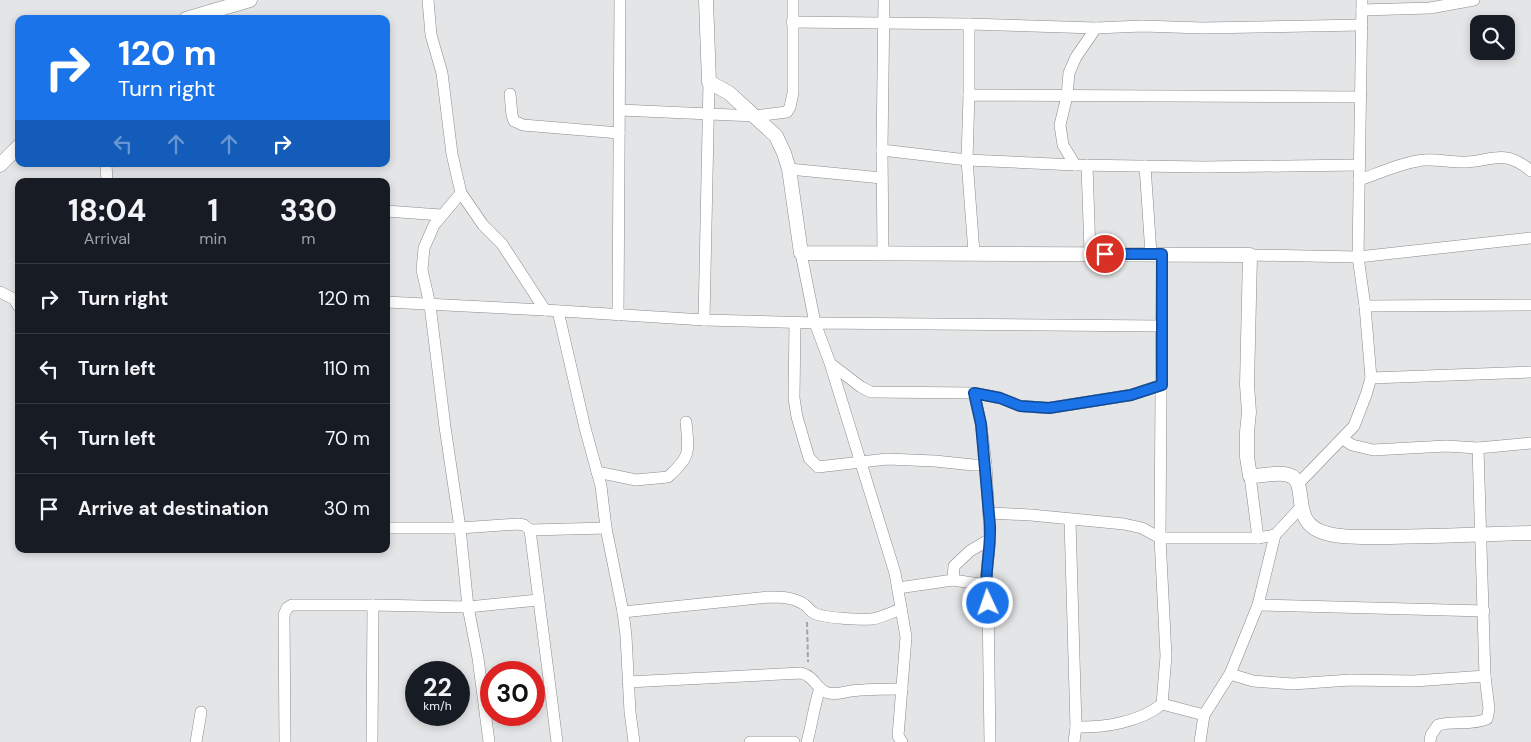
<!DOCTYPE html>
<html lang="en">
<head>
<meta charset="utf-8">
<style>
  :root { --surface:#171b24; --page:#242831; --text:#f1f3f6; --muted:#9ea1a6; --line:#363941 }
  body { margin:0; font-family:"DM Sans",sans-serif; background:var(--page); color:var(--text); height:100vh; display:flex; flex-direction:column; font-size:19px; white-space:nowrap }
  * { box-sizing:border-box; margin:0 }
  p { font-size:16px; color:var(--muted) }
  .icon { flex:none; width:28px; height:28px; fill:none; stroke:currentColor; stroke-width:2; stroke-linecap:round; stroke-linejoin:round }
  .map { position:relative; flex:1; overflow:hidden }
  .drawer { position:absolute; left:15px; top:178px; width:375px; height:375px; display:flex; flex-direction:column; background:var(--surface); border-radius:10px; box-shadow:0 2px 8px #0003 }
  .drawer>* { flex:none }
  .hud { position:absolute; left:15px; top:15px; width:375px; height:152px; border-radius:10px; box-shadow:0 2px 8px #0003; background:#1a73e8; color:#fff; overflow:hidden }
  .buttons { position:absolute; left:1470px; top:15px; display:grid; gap:10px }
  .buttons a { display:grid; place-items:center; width:45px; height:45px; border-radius:10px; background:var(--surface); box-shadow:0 2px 8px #0003; font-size:25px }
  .speed { position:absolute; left:405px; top:661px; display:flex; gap:10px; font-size:25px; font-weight:700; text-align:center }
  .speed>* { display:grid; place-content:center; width:65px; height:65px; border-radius:50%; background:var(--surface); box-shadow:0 2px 8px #0003; line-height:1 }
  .speed small { font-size:12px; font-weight:400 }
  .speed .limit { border:8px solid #d22; background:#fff; color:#111 }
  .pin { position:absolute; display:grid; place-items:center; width:42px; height:42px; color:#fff; margin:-21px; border:2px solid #fff; border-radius:50%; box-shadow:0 1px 5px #0007 }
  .me { position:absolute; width:55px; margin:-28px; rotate:357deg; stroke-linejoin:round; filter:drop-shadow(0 0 4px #0008) }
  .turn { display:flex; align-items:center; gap:18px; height:105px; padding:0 20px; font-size:22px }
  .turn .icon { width:65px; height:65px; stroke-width:2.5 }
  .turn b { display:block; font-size:35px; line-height:42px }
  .lanes { display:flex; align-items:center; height:48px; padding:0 20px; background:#0003; justify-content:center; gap:25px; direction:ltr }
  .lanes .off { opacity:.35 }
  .eta { display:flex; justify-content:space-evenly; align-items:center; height:85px; text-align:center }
  .eta b { font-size:30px; font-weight:700; line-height:35px }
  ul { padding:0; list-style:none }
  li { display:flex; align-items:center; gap:15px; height:70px; padding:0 20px; border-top:1px solid var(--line) }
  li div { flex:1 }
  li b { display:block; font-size:19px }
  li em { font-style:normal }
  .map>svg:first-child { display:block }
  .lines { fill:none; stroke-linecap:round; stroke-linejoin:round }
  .minor-casing { stroke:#8a8b8c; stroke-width:12 }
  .tertiary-casing { stroke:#8a8b8c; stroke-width:15 }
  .path { stroke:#a3a4a4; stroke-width:2; stroke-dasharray:5 2.5; stroke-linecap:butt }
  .minor { stroke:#fff; stroke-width:11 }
  .tertiary { stroke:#fff; stroke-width:14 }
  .route-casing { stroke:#114b97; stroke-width:12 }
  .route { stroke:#1a73e8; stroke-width:9 }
</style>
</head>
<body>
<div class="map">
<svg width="1531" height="742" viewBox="0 0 1531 742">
  <rect width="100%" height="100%" fill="#e4e5e6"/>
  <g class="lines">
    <defs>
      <g id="minor">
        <polyline points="428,0 431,35 442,73 452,154 461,193 483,225 502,244 545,310 704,320 815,323 801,253"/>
        <polyline points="884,0 882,150 967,160 1075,165 1204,167 1359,165"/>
        <polyline points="1362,10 1430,8 1474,0"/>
        <polyline points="792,22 969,24 1096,28"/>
        <polyline points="510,94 512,115 514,121 523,125 619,133"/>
        <polyline points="969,95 969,24"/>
        <polyline points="620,110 755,116 787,112 790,107 793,93 793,0"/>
        <polyline points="882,150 883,253"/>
        <polyline points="106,164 107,181"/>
        <polyline points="1075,165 1063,145 1060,125 1067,96 1069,73 1076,57 1096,28 1142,26 1203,28 1362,25"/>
        <polyline points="1087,165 1090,253"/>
        <polyline points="1145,166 1151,254"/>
        <polyline points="789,169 882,178"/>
        <path d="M1359 180C1377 174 1406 161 1425 160 1439 159 1453 163 1467 162 1495 160 1505 149 1531 171"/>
        <polyline points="461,193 434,225 424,248 422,270 430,305 445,427 460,528 468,607 478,658 489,742"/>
        <polyline points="386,211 441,215"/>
        <polyline points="974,253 967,160 969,95 1361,97"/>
        <polyline points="1162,254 1160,538 1258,538 1275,535 1301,507"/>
        <polyline points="1250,255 1358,257 1531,238"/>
        <polyline points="0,292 14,299 19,307"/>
        <polyline points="386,302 545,310"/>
        <polyline points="1365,306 1531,305"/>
        <polyline points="558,311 585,428 601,486 606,528 623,612 626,636 630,712 634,742"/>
        <polyline points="618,315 620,0"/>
        <polyline points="704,320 709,82"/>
        <polyline points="795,323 794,398 797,417 809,458 818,467 887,459 935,461 973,465 986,465 981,424 974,393"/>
        <polyline points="831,364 861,387 871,392 974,393 1000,398 1020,406 1049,408 1131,395 1161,385"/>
        <polyline points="1371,378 1531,372"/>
        <polyline points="1343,439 1352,445 1373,450 1446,446 1478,448 1531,443"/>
        <path d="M597 472 636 480 668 477C691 456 689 453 686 422"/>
        <polyline points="1250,476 1258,538"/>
        <polyline points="1298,484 1354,426 1366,395 1371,378 1365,306 1358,257 1362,0"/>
        <path d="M989 513 1031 515 1124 524 1142 528 1160 538 1166 656 1162 704C1141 722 1103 728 1076 727L1074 742"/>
        <polyline points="1070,520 1076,727"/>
        <polyline points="386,528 460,528 518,524 524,525 530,530 557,742"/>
        <polyline points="530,530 606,528"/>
        <polyline points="953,580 979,584 985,590 988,603 990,742"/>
        <polyline points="898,588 953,580 954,566 970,551 990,539"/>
        <polyline points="985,590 990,539 986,465"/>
        <polyline points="1258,605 1484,611"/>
        <path d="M623 612 768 597C781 597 794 597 805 605 808 607 810 611 814 613 822 618 862 620 872 619 881 618 892 612 901 609"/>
        <polyline points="1230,674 1253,681 1293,684 1350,680 1414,681 1485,676"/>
        <path d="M628 682 801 673C816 677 815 689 828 693 836 695 844 692 851 691 868 689 885 689 902 689"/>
        <polyline points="1162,704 1204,715"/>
        <polyline points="196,742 201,712"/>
        <polyline points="285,742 284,615 287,608 292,605 373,605 468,607 538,600"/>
        <polyline points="372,742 373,605"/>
        <polyline points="750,742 794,742"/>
        <path d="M807 742C812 724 814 706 820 688"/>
        <polyline points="902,742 898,736 906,637 895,573 830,363 815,323 1162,326"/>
        <polyline points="1200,742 1204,715 1230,674 1258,605 1275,535"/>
        <path d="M1430 742 1431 735 1438 725C1454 720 1470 726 1487 719L1489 709 1485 676 1478 448"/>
      </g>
      <g id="tertiary">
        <path d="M706 0 709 82 729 93 776 136 784 153 789 169 801 253 1250 255 1247 385 1249 412 1247 432V457L1250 476C1260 476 1273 473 1284 474 1315 477 1283 524 1329 534 1345 538 1365 537 1382 537 1432 537 1481 534 1531 533"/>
        <polyline points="186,19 250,0"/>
        <polyline points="0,165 19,146"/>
      </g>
    </defs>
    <use href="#minor" class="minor-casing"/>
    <use href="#tertiary" class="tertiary-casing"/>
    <polyline class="path" points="807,622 808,662"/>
    <use href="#minor" class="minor"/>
    <use href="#tertiary" class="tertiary"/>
  </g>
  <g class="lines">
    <defs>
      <path id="route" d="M988 603C983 578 991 552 990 526L981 424 974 393 1000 398 1020 406 1049 408 1131 395 1162 385V254H1105"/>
    </defs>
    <use href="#route" class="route-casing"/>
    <use href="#route" class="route"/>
  </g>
</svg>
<div class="buttons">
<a><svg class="icon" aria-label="search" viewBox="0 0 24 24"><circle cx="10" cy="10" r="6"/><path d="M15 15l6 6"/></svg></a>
</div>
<div class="speed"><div>22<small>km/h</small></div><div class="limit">30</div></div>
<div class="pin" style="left:1105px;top:254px;background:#d93025"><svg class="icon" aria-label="arrive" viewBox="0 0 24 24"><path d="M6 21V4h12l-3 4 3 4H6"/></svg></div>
<svg class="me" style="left:988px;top:603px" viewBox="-20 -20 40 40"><circle r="17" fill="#1a73e8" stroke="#fff" stroke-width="3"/><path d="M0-11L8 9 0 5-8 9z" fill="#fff"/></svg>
<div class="hud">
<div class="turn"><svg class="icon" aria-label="right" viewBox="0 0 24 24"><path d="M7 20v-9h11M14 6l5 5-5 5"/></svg><div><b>120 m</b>Turn right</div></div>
<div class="lanes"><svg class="icon off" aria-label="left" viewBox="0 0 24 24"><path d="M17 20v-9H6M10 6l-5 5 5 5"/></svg><svg class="icon off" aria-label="ahead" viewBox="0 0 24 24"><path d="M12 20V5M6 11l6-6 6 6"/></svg><svg class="icon off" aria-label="ahead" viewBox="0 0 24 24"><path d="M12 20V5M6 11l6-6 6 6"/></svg><svg class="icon" aria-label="right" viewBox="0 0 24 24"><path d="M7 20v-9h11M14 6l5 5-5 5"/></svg></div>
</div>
<section class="drawer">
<div class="eta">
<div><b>18:04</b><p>Arrival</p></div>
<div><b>1</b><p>min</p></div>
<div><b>330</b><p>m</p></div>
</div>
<ul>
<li><svg class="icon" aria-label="right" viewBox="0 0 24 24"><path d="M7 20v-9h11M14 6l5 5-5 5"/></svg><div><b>Turn right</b></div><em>120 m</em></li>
<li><svg class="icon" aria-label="left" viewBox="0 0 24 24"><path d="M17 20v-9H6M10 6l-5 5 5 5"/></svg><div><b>Turn left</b></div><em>110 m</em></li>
<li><svg class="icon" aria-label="left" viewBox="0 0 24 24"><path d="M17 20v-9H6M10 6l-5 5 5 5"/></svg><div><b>Turn left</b></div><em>70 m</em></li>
<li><svg class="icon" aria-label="arrive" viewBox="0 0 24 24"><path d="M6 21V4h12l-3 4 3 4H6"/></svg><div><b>Arrive at destination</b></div><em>30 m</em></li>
</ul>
</section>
</div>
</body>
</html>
